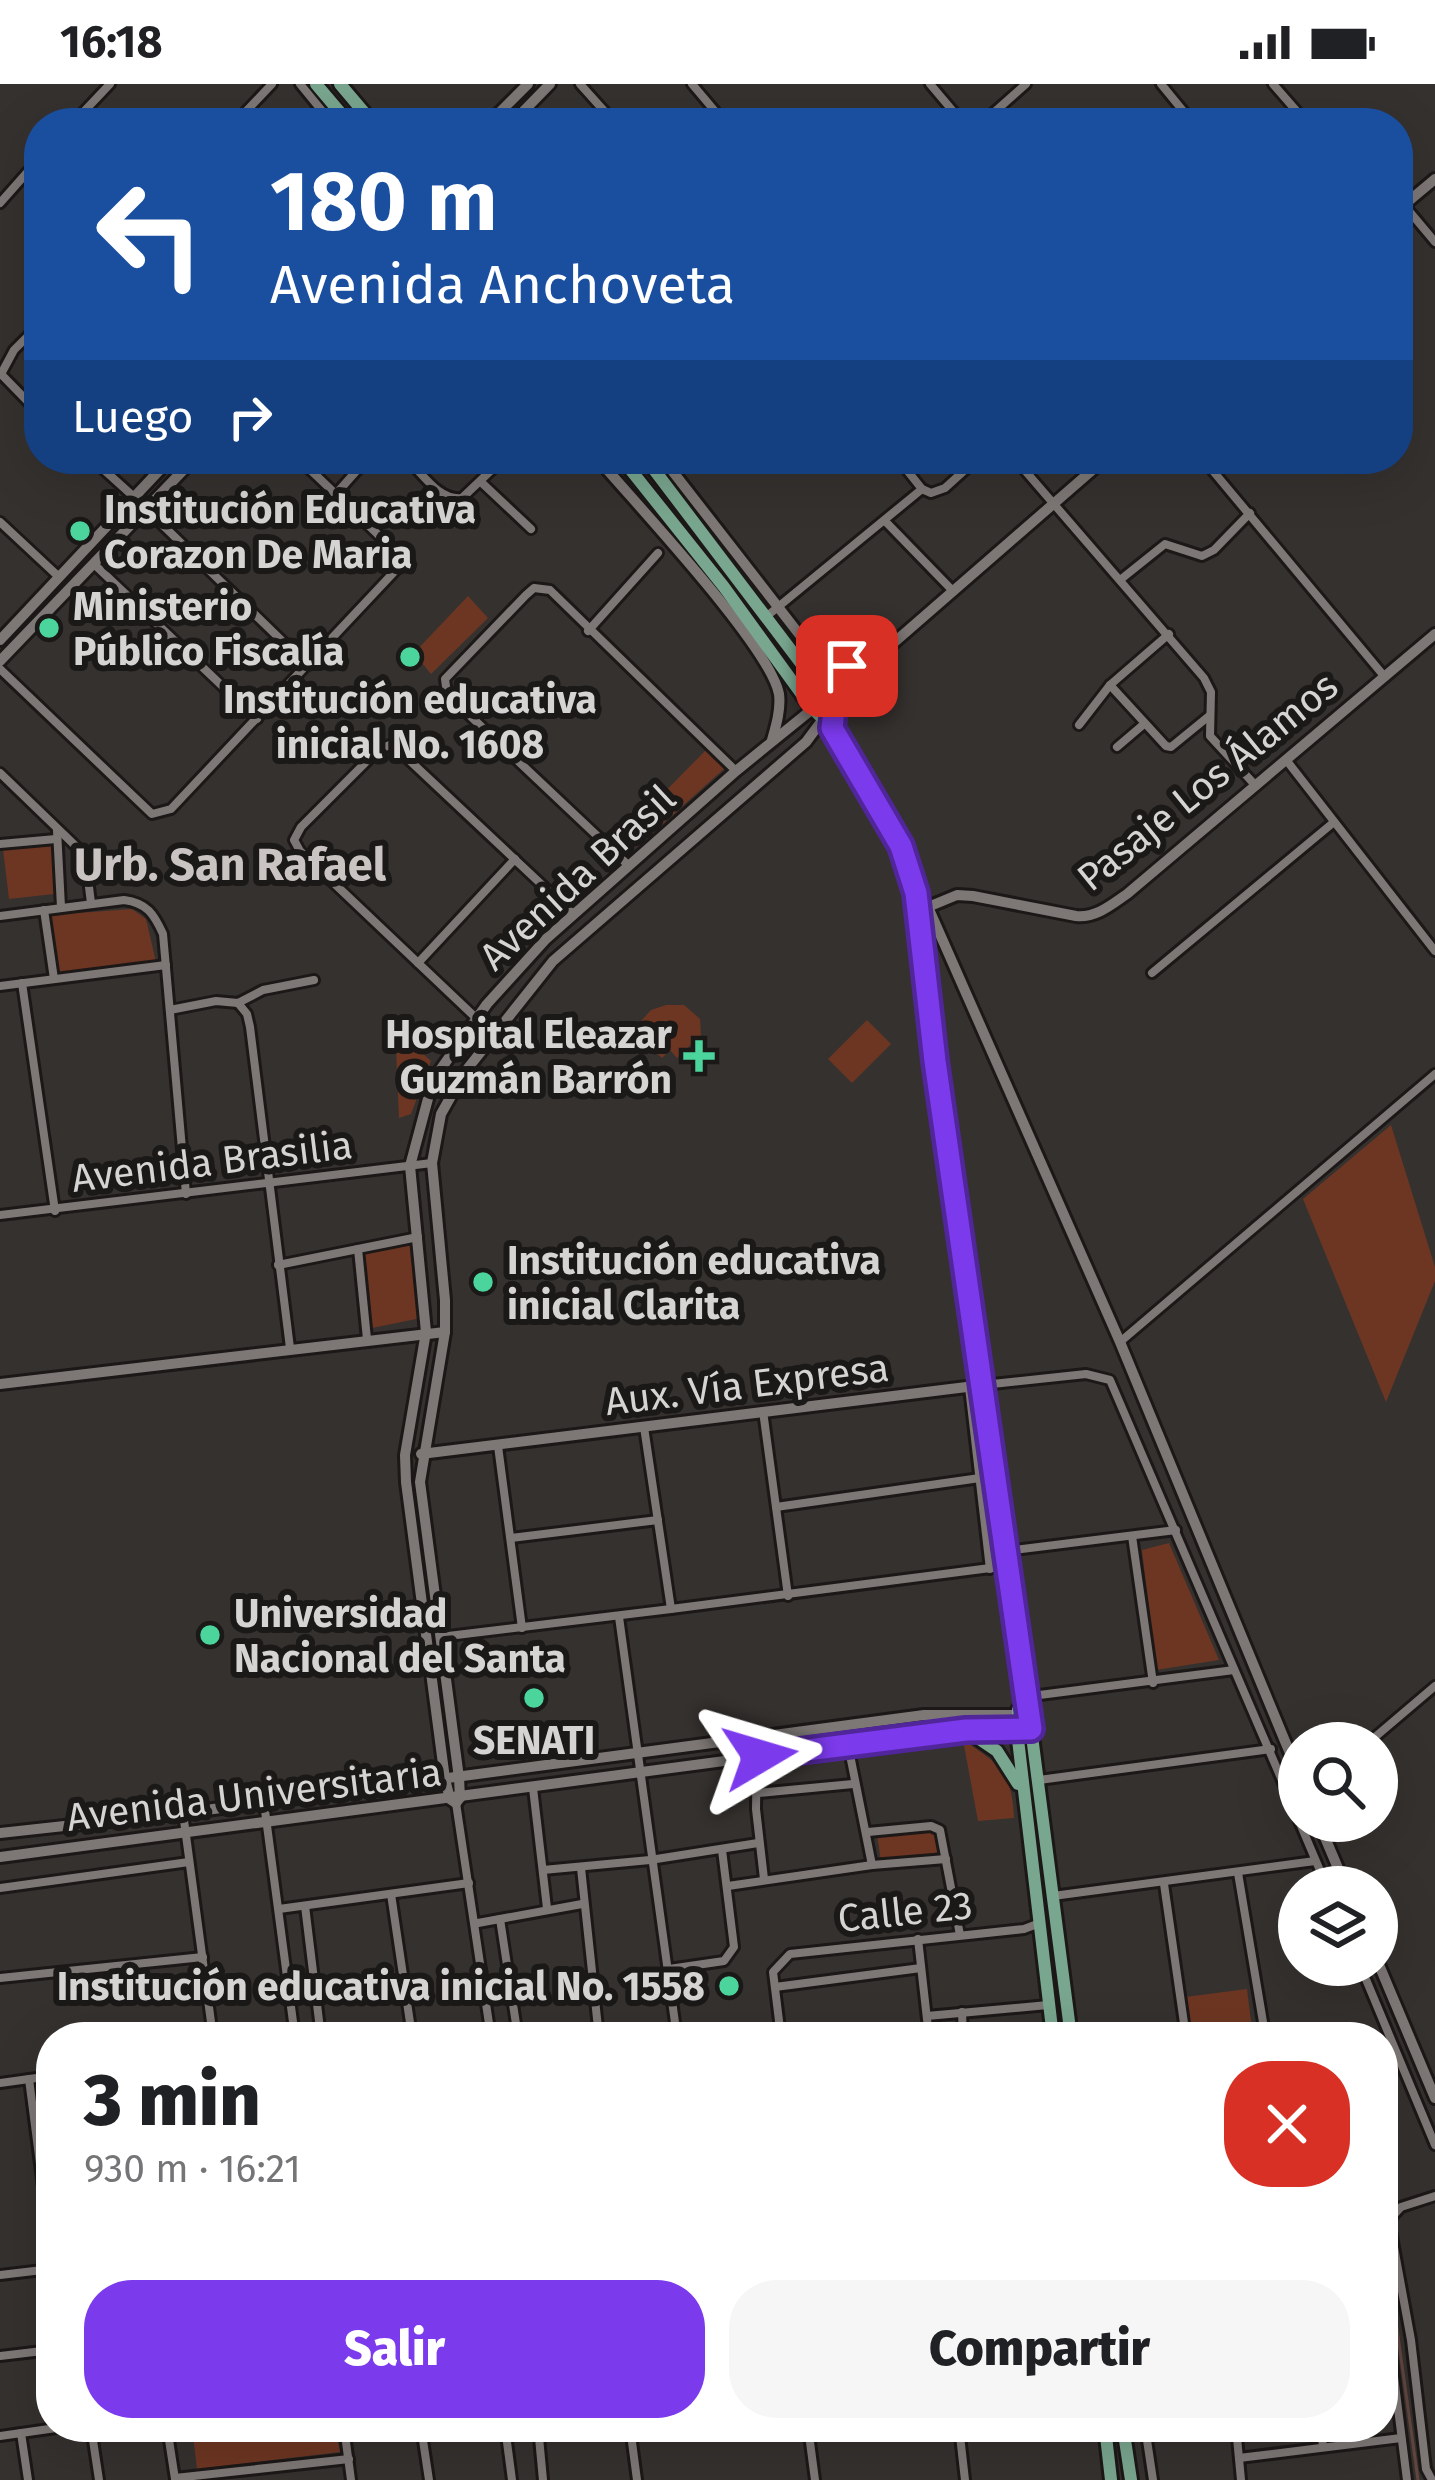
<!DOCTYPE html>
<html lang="es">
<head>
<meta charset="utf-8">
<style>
  :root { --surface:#fff; --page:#f6f6f6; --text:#202124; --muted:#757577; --accent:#7c3aed }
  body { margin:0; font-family:"Fira Sans",sans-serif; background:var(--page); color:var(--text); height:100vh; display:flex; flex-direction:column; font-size:45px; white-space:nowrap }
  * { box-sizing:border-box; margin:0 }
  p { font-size:39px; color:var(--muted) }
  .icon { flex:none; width:66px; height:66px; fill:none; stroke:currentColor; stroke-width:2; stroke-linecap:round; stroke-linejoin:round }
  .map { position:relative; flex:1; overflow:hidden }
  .drawer { position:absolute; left:36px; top:1938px; width:1362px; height:420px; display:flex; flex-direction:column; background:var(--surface); border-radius:48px; box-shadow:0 12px 48px #0002 }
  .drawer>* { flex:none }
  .guide { position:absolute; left:24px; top:24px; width:1389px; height:366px; border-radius:48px; box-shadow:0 12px 48px #0002; background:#1a4fa0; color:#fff; overflow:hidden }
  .fabs { position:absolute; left:1278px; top:1638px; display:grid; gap:24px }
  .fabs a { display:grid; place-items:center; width:120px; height:120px; border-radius:50%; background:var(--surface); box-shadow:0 12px 48px #0002; font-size:60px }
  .pin { position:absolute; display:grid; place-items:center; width:102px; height:102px; color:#fff; margin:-51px; border-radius:24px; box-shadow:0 6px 18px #0006 }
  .me { position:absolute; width:132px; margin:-66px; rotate:83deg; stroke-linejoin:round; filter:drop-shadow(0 0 9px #0008) }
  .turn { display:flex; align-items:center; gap:42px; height:252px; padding:0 48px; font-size:54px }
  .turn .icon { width:156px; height:156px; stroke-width:2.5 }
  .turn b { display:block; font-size:84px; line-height:102px }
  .then { display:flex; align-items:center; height:114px; padding:0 48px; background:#0003; gap:24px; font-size:45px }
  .round { display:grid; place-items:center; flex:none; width:126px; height:126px; border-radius:48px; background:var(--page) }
  .headline { display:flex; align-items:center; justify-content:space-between; height:204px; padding:0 48px }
  h1 { font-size:72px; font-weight:800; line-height:90px }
  .cta { display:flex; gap:24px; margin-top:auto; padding:24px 48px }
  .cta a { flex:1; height:138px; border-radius:48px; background:var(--accent); color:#fff; font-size:48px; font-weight:800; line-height:138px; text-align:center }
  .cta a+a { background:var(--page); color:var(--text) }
  .status { display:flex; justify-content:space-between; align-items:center; height:84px; padding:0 60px; background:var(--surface); direction:ltr }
  .status svg { height:33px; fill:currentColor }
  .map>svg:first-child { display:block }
  .green { fill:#6d3622 }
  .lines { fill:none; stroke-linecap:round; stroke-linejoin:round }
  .stream { stroke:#61453f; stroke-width:3 }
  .street-casing { stroke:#1c1817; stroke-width:14 }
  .secondary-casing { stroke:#1c1817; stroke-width:16 }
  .primary-casing { stroke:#1c1817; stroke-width:18 }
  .street { stroke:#7d7876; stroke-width:8 }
  .secondary { stroke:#7d7876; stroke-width:10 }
  .primary { stroke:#79a68f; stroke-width:12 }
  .route-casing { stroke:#51269a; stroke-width:30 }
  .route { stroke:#7c3aed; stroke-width:21 }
  .poi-dot { fill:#4bd49b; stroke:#1b1918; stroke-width:4.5 }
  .labels { text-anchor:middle; stroke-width:12; stroke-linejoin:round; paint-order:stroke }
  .poi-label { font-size:39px; font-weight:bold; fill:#d6d4d3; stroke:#1b1918; text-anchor:start }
  .street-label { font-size:39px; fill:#d6d4d3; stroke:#1b1918 }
  .quarter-label { font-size:45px; font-weight:bold; fill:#c9c4c2; stroke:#1b1918 }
</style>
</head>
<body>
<div class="status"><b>16:18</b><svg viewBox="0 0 49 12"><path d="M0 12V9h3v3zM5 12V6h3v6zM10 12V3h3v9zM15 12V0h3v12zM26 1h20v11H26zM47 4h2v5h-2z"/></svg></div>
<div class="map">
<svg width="1435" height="2396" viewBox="0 0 1435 2396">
  <rect width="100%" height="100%" fill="#35312f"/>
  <g class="green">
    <polygon points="468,512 488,534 431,590 414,569"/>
    <polygon points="709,663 727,682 637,763 626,747"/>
    <polygon points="51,753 54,810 9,815 2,757"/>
    <polygon points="132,825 146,835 156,878 57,890 51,831"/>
    <polygon points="666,921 684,921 700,935 701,951 677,974 670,966 662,974 632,947 651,926"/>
    <polygon points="867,936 891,960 852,999 828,975"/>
    <polygon points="414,962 431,977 411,1030 399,1034 396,965"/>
    <polygon points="1391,1041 1435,1183 1435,1197 1386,1318 1303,1115"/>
    <polygon points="414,1157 421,1234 372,1244 362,1166"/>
    <polygon points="1169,1459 1219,1576 1156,1586 1142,1466"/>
    <path d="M963 1656C1000 1681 1012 1687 1014 1734L978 1737Z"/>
    <polygon points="937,1743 941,1768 881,1777 877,1751"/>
    <polygon points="1247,1905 1252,1945 1190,1953 1185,1913"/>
    <polygon points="192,2343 335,2343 340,2368 197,2385"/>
  </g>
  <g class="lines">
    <polyline class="stream" points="1383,2144 1418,2396"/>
    <defs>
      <g id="street">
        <polyline points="300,0 332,39"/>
        <polyline points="580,0 615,39"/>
        <polyline points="692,0 725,39"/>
        <polyline points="930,0 963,39"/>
        <polyline points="1161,0 1193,39"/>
        <polyline points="1273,0 1307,39"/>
        <polyline points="73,39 110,0"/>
        <polyline points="235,39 272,0"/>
        <polyline points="982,39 1026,0"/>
        <polyline points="0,119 39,75"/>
        <polyline points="1404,121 1435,158"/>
        <polyline points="39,241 14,266 1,290 39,329"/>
        <polyline points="92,375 134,413"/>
        <path d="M407 375C423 390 439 417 462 414L503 375"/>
        <polyline points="898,375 922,405 931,409 945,404 977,375"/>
        <polyline points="1015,375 1204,594 1211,608 1210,652 1256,702"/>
        <polyline points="1203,375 1384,592"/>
        <polyline points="481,398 531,445"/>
        <polyline points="335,411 367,375"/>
        <polyline points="146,425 307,581"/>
        <polyline points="885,437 952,506"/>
        <polyline points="0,438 59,493"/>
        <polyline points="94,480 257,635"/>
        <polyline points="1120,496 1165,460 1202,472 1214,466 1250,429"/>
        <polyline points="767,532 922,405"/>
        <polyline points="588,547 658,469"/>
        <polyline points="0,585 152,730 171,725 395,487 397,473 389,461 299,375"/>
        <polyline points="1110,601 1166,662 1171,663 1209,632"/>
        <polyline points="1079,641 1110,601 1169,550"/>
        <polyline points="1117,663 1144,640"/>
        <polyline points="1287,677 1435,867"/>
        <polyline points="0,689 85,771 91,819"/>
        <polyline points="57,746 61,823"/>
        <polyline points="0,760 56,755"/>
        <polyline points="627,780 447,610 445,595 526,511 534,504 550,506 736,687"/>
        <polyline points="44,826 54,895"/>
        <path d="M0 832 124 816C147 819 154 830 163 850L186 1110"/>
        <polyline points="418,879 515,775"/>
        <polyline points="1152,889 1334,738"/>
        <polyline points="22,899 55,1127"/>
        <polyline points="0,902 166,881"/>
        <polyline points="238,919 247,930 250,943 290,1264"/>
        <polyline points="170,926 216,917 238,919 263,906 314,896"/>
        <polyline points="476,934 300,767 294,756 301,743 378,666 392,660 573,830"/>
        <polyline points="0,1131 432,1079"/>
        <polyline points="358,1165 367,1255"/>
        <polyline points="278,1181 418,1153"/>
        <polyline points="1120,1258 1435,990"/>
        <polyline points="983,1301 1086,1290 1110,1296 1299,1736"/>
        <polyline points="969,1303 990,1485"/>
        <polyline points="763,1327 788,1512"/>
        <polyline points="498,1362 522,1544"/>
        <polyline points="776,1423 994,1392"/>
        <polyline points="1132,1452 1153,1599"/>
        <polyline points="511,1454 658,1436"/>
        <polyline points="1006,1467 1176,1446"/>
        <polyline points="671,1525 1006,1482"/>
        <polyline points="619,1533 677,1953"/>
        <polyline points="440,1553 671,1525 644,1343"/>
        <polyline points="1024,1613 1234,1586"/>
        <polyline points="757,1654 756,1725 764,1795"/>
        <polyline points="1368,1659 1435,1602"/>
        <polyline points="848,1661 872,1781"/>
        <polyline points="1039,1696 1271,1665"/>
        <polyline points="533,1704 547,1824"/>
        <polyline points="758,1709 853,1700"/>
        <polyline points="264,1719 295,1953"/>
        <polyline points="456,1719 491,1953"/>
        <polyline points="183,1729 213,1953"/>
        <polyline points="1299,1737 1327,1803"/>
        <polyline points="868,1748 931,1742 940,1746 960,1851"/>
        <polyline points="581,1784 599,1953"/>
        <polyline points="543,1786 650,1776 758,1759"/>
        <polyline points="1238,1789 1265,1950"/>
        <polyline points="1164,1800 1186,1953"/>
        <polyline points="728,1802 872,1781 946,1775"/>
        <polyline points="0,1804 189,1778"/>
        <polyline points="391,1810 412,1952"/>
        <polyline points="1053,1812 1315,1777"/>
        <polyline points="305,1822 321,1953"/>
        <polyline points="279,1825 469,1799"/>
        <polyline points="500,1835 518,1953"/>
        <polyline points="478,1839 582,1820"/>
        <polyline points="918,1855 929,1953"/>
        <polyline points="1360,1881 1435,2061"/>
        <polyline points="669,1885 724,1877 734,1863 722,1766"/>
        <polyline points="0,1894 203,1873"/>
        <polyline points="775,1903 921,1884"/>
        <polyline points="962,1928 963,1953"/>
        <polyline points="927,1932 1048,1921"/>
        <polyline points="409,1953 490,1947"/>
        <polyline points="781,1953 773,1888 790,1870 1024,1845 1040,1839"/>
        <polyline points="1243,1953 1282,1949 1295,1953"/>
        <polyline points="29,1995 51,2165"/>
        <polyline points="0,1999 51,1992"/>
        <polyline points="0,2191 51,2185"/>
        <polyline points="1383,2205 1407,2396"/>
        <polyline points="0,2272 51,2266"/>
        <polyline points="91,2343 99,2396"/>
        <polyline points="167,2343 175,2395"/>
        <polyline points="344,2343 351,2396"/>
        <polyline points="421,2343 429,2396"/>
        <polyline points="505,2343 512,2396"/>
        <polyline points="538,2343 543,2396"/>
        <polyline points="630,2343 637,2396"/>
        <polyline points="808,2343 815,2396"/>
        <polyline points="959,2343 965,2396"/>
        <polyline points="1145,2343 1153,2396"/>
        <polyline points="1236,2343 1241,2396"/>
        <polyline points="1321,2343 1323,2363"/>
        <polyline points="21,2349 28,2396"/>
        <polyline points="0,2352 63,2343"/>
        <polyline points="1239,2374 1401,2354"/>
        <polyline points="175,2394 349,2375"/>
        <polyline points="1432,2396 1426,2385 1411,2256 1389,2136 1401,2123 1435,2112"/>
      </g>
      <g id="secondary">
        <polyline points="489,39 528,0"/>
        <polyline points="512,39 550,0"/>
        <polyline points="1398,126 1435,95"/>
        <path d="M598 375C636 420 770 562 779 610 781 625 776 642 772 656"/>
        <polyline points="663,375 820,577 833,582 865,580"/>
        <polyline points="0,556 170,375"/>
        <polyline points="0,577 194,375"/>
        <polyline points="916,809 928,823 1120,1258 1299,1691"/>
        <path d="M928 823 957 811 973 812 1076 832C1096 834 1111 821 1127 810L1435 550"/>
        <polyline points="0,1300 445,1248"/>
        <polyline points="421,1370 983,1301"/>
        <polyline points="456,1719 460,1714 459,1694 420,1398 445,1248 445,1216 432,1079 441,1030 464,989 553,877 806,658 832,623 836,609 1105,375"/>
        <polyline points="456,1719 450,1715 445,1695 406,1398 405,1371 426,1248 410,1082 433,996 487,920 546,855 736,687 831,610"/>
        <polyline points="1318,1737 1346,1803"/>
        <polyline points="0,1749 183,1729 924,1631 1021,1631"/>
        <polyline points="0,1773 928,1650 1031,1645"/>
        <polyline points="1377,1876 1435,2014"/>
      </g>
      <g id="primary">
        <polyline points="316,0 349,39"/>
        <polyline points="340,0 373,39"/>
        <polyline points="622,375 724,503 811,623 832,644 900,762 913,797 1024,1620 1029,1629 1071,1953"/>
        <polyline points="646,375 825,611 832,623 832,644"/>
        <polyline points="1024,1620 1018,1626 1017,1647 1053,1953"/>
        <polyline points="966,1646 997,1667 1018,1700"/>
        <polyline points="1105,2343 1111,2396"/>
        <polyline points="1123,2343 1131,2396"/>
      </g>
    </defs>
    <use href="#street" class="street-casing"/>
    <use href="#secondary" class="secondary-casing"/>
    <use href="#primary" class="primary-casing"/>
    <use href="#street" class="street"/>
    <use href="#secondary" class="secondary"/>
    <use href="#primary" class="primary"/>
  </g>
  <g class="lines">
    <defs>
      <polyline id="route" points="760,1672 966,1646 1031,1645 935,977 916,809 901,762 832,644 836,609 868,579 847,582"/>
    </defs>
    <use href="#route" class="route-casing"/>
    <use href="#route" class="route"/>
  </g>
  <g class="poi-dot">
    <circle cx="80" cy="447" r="12"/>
    <circle cx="49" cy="544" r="12"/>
    <circle cx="410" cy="573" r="12"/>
    <path d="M693 954h12v12h12v12h-12v12h-12v-12h-12v-12h12z"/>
    <circle cx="483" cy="1198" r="12"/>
    <circle cx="210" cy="1551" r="12"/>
    <circle cx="534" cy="1614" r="12"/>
    <circle cx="729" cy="1902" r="12"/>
  </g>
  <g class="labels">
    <g class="poi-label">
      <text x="104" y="439">Institución Educativa<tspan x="104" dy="45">Corazon De Maria</tspan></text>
      <text x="73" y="536">Ministerio<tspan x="73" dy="45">Público Fiscalía</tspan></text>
      <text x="410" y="629" text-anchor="middle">Institución educativa<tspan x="410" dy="45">inicial No. 1608</tspan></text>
      <text x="672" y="964" text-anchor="end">Hospital Eleazar<tspan x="672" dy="45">Guzmán Barrón</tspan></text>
      <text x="507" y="1190">Institución educativa<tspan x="507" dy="45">inicial Clarita</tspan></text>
      <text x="234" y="1543">Universidad<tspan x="234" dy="45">Nacional del Santa</tspan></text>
      <text x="534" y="1670" text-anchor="middle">SENATI</text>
      <text x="705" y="1916" text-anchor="end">Institución educativa inicial No. 1558</text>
    </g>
    <g class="street-label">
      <text transform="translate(1207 697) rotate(-39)" y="14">Pasaje Los Álamos</text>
      <text transform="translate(577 793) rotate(-43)" y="14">Avenida Brasil</text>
      <text transform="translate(212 1077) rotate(-7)" y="14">Avenida Brasilia</text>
      <text transform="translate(747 1300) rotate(-7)" y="14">Aux. Vía Expresa</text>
      <text transform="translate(254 1710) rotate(-7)" y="14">Avenida Universitaria</text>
      <text transform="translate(905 1827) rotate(-6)" y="14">Calle 23</text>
    </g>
    <g class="quarter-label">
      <text x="230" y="796">Urb. San Rafael</text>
    </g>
  </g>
</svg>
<div class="fabs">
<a><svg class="icon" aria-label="search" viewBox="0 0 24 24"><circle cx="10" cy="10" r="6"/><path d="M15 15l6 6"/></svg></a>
<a><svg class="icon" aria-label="layers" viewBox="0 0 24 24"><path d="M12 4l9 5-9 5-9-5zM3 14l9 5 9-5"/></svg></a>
</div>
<div class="pin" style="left:847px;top:582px;background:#d93025"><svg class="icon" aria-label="arrive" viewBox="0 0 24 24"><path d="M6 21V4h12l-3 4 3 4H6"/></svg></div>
<svg class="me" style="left:760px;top:1672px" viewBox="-20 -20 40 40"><path d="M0-17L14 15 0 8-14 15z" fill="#7c3aed" stroke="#fff" stroke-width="4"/></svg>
<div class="guide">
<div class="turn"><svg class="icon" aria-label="left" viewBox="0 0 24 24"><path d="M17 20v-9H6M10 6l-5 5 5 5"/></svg><div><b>180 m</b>Avenida Anchoveta</div></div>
<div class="then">Luego<svg class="icon" aria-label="right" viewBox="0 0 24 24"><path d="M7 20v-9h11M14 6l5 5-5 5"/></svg></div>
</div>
<section class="drawer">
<div class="headline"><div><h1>3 min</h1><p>930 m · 16:21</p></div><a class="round" style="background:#d93025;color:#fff"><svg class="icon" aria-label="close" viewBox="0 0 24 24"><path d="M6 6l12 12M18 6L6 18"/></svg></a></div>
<div class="cta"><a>Salir</a><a>Compartir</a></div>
</section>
</div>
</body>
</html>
